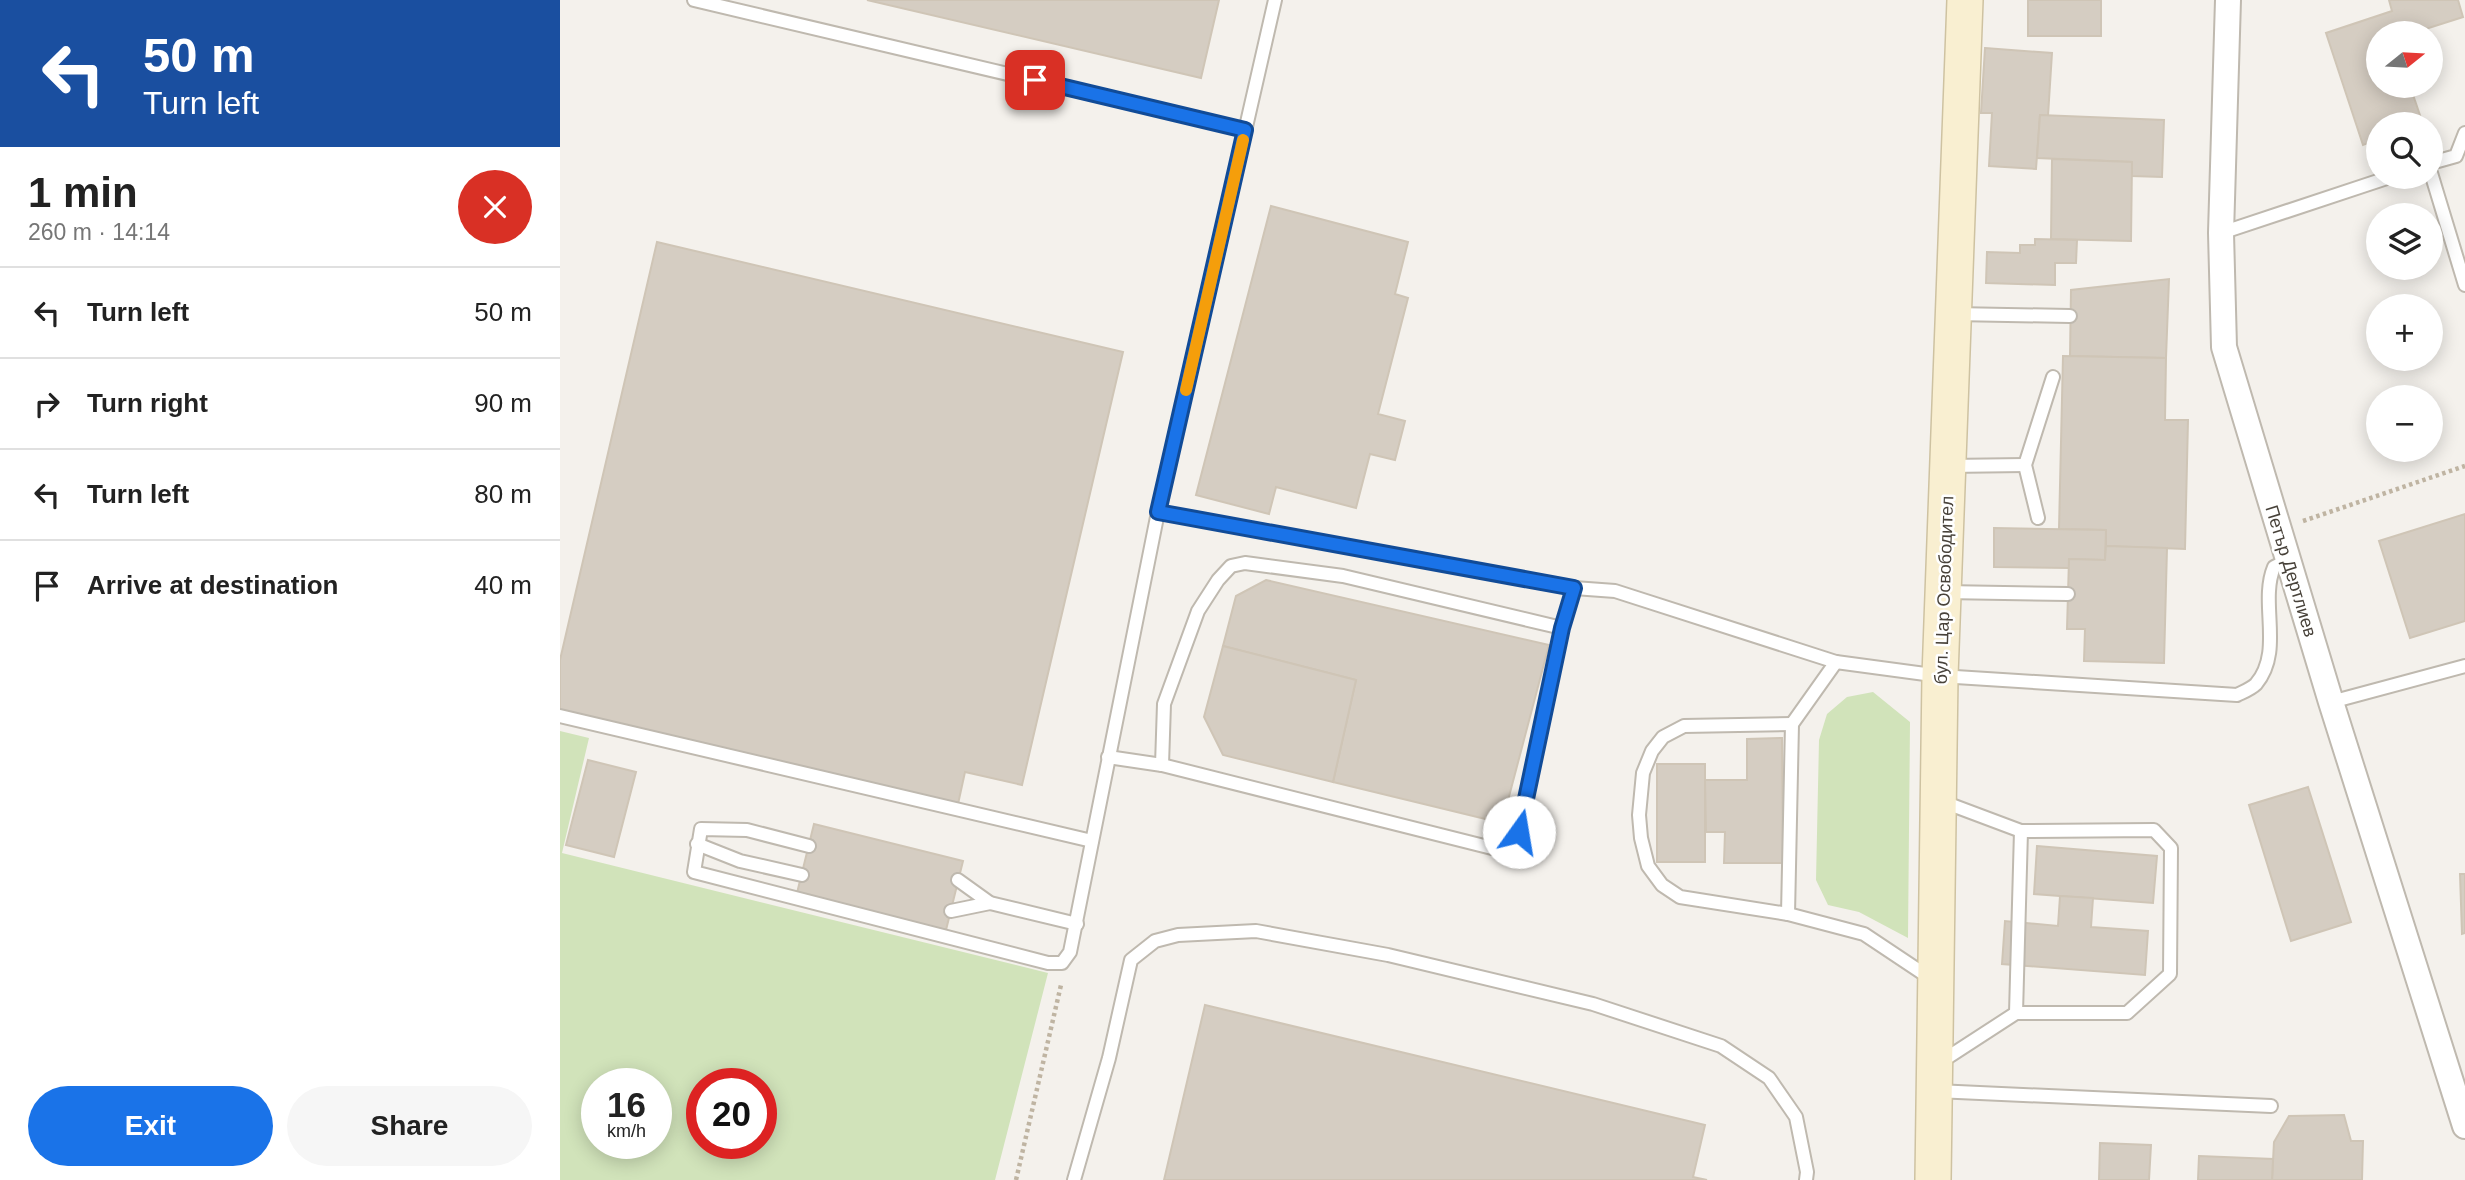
<!DOCTYPE html>
<html lang="en">
<head>
<meta charset="utf-8">
<style>
  :root { --surface:#fff; --page:#f6f6f6; --text:#222; --muted:#767676; --line:#e0e0e0; --accent:#1a73e8 }
  body { margin:0; font-family:Arial,sans-serif; background:var(--page); color:var(--text); height:100vh; display:flex; flex-direction:column; font-size:26px; white-space:nowrap }
  * { box-sizing:border-box; margin:0 }
  p { font-size:23px; color:var(--muted) }
  .icon { flex:none; width:38px; height:38px; fill:none; stroke:currentColor; stroke-width:2; stroke-linecap:round; stroke-linejoin:round }
  .map { position:relative; flex:1; overflow:hidden }
  .side { display:flex; flex-direction:column; background:var(--surface); width:560px }
  .side>* { flex:none }
  .top-card { background:#1a4fa0; color:#fff; overflow:hidden }
  .needle { width:46px; rotate:72deg }
  .fabs { position:absolute; left:1806px; top:21px; display:grid; gap:14px }
  .fabs a { display:grid; place-items:center; width:77px; height:77px; border-radius:50%; background:var(--surface); box-shadow:0 4px 18px #0003; font-size:35px }
  .speed { position:absolute; left:21px; top:1068px; display:flex; gap:14px; font-size:35px; font-weight:700; text-align:center }
  .speed>* { display:grid; place-content:center; width:91px; height:91px; border-radius:50%; background:var(--surface); box-shadow:0 4px 18px #0003; line-height:1 }
  .speed small { font-size:18px; font-weight:400 }
  .speed .limit { border:10px solid #d22; background:#fff; color:#111 }
  .pin { position:absolute; display:grid; place-items:center; width:60px; height:60px; color:#fff; margin:-30px; border-radius:14px; box-shadow:0 4px 10px #0006 }
  .me { position:absolute; width:77px; margin:-38px; rotate:13deg; stroke-linejoin:round; filter:drop-shadow(0 0 5px #0008) }
  .turn { display:flex; align-items:center; gap:24px; height:147px; padding:0 28px; font-size:32px }
  .turn .icon { width:91px; height:91px; stroke-width:2.5 }
  .turn b { display:block; font-size:49px; line-height:60px }
  .round { display:grid; place-items:center; flex:none; width:74px; height:74px; border-radius:37px; background:var(--page) }
  .overview { display:flex; align-items:center; justify-content:space-between; height:119px; padding:0 28px }
  h1 { font-size:42px; font-weight:800; line-height:52px }
  .action { display:flex; gap:14px; margin-top:auto; padding:14px 28px }
  .action a { flex:1; height:80px; border-radius:42px; background:var(--accent); color:#fff; font-size:28px; font-weight:800; line-height:80px; text-align:center }
  .action a+a { background:var(--page); color:var(--text) }
  ul { padding:0; list-style:none }
  li { display:flex; align-items:center; gap:21px; height:91px; padding:0 28px; border-top:2px solid var(--line) }
  li div { flex:1 }
  li b { display:block; font-size:26px }
  li em { font-style:normal }
  main { display:flex; flex:1; min-height:0 }
  .map>svg:first-child { display:block }
  .green { fill:#d1e3ba; fill-rule:evenodd }
  .building { fill:#d5cdc2; stroke:#cfc5b6; stroke-width:2 }
  .lines { fill:none; stroke-linecap:round; stroke-linejoin:round }
  .service-casing { stroke:#bfb9af; stroke-width:16 }
  .minor-casing { stroke:#bfb9af; stroke-width:28 }
  .secondary-casing { stroke:#cec2a1; stroke-width:38 }
  .path { stroke:#bfb4a2; stroke-width:4.5; stroke-dasharray:3.5 3.5; stroke-linecap:butt }
  .service { stroke:#fff; stroke-width:12 }
  .minor { stroke:#fff; stroke-width:24 }
  .secondary { stroke:#f9efd1; stroke-width:35 }
  .route-casing { stroke:#114b97; stroke-width:18 }
  .route { stroke:#1a73e8; stroke-width:12 }
  .slow { stroke:#f59e0b; stroke-width:12 }
  .labels { text-anchor:middle; stroke-width:5; stroke-linejoin:round; paint-order:stroke }
  .street-label { font-size:18px; fill:#48423a; stroke:#fff }
</style>
</head>
<body>
<main>
<section class="side">
<div class="top-card">
<div class="turn"><svg class="icon" aria-label="left" viewBox="0 0 24 24"><path d="M17 20v-9H6M10 6l-5 5 5 5"/></svg><div><b>50 m</b>Turn left</div></div>
</div>
<div class="overview"><div><h1>1 min</h1><p>260 m · 14:14</p></div><a class="round" style="background:#d93025;color:#fff"><svg class="icon" aria-label="close" viewBox="0 0 24 24"><path d="M6 6l12 12M18 6L6 18"/></svg></a></div>
<ul>
<li><svg class="icon" aria-label="left" viewBox="0 0 24 24"><path d="M17 20v-9H6M10 6l-5 5 5 5"/></svg><div><b>Turn left</b></div><em>50 m</em></li>
<li><svg class="icon" aria-label="right" viewBox="0 0 24 24"><path d="M7 20v-9h11M14 6l5 5-5 5"/></svg><div><b>Turn right</b></div><em>90 m</em></li>
<li><svg class="icon" aria-label="left" viewBox="0 0 24 24"><path d="M17 20v-9H6M10 6l-5 5 5 5"/></svg><div><b>Turn left</b></div><em>80 m</em></li>
<li><svg class="icon" aria-label="arrive" viewBox="0 0 24 24"><path d="M6 21V4h12l-3 4 3 4H6"/></svg><div><b>Arrive at destination</b></div><em>40 m</em></li>
</ul>
<div class="action"><a>Exit</a><a>Share</a></div>
</section>
<div class="map">
<svg width="1905" height="1180" viewBox="0 0 1905 1180">
  <rect width="100%" height="100%" fill="#f4f1ec"/>
  <g class="green">
    <polygon points="1313,692 1350,722 1348,938 1299,912 1268,905 1256,880 1259,740 1267,714 1287,697"/>
    <path d="M0 731 29 738 2 853 488 973 435 1180H0ZM37 1083H96V1143H37ZM142 1083H201V1143H142Z"/>
  </g>
  <g class="building">
    <polygon points="307,0 659,0 641,78"/>
    <rect x="1468" y="0" width="73" height="36"/>
    <polygon points="1829,0 1898,0 1903,17 1853,33 1818,33 1818,86 1850,86 1863,124 1818,124 1818,139 1803,145 1766,33 1832,11"/>
    <polygon points="1425,48 1492,53 1488,116 1480,115 1476,169 1429,166 1432,113 1421,113"/>
    <polygon points="1480,115 1604,120 1602,177 1572,176 1572,162 1477,158"/>
    <polygon points="1492,159 1572,162 1571,241 1491,239"/>
    <polygon points="711,206 848,242 835,294 848,298 818,414 845,421 835,460 810,454 796,508 716,487 709,514 636,495"/>
    <polygon points="1475,239 1517,240 1516,263 1495,263 1495,285 1426,283 1427,252 1460,253 1460,245 1475,245"/>
    <polygon points="97,242 563,352 462,785 405,772 398,804 0,710 0,660"/>
    <polygon points="1609,279 1606,358 1510,356 1511,290"/>
    <polygon points="1503,356 1606,358 1605,420 1628,420 1625,549 1546,546 1546,530 1499,529"/>
    <polygon points="1905,514 1905,621 1850,638 1819,541"/>
    <polygon points="1434,528 1546,530 1545,560 1509,559 1509,568 1434,567"/>
    <polygon points="1546,546 1607,548 1604,663 1524,661 1525,629 1507,629 1509,559 1545,560"/>
    <polygon points="706,580 989,645 942,823 773,782 796,680 663,646 676,596"/>
    <polygon points="663,646 796,680 773,782 663,755 644,717"/>
    <polygon points="1222,738 1223,863 1164,863 1165,832 1146,832 1145,780 1187,780 1187,739"/>
    <polygon points="28,760 76,772 54,857 6,845"/>
    <rect x="1097" y="764" width="48" height="98"/>
    <polygon points="1748,787 1791,922 1731,941 1689,805"/>
    <polygon points="254,824 403,861 386,930 237,893"/>
    <polygon points="1477,846 1597,856 1593,903 1474,894"/>
    <polygon points="1900,874 1905,874 1905,933 1902,934"/>
    <polygon points="1500,896 1533,898 1531,927 1588,931 1585,975 1442,964 1445,921 1498,926"/>
    <polygon points="645,1005 1145,1125 1133,1177 1147,1180 604,1180"/>
    <polygon points="1784,1115 1791,1141 1803,1141 1802,1180 1712,1180 1714,1142 1729,1116"/>
    <polygon points="1540,1143 1591,1145 1589,1180 1539,1180"/>
    <polygon points="1639,1156 1713,1159 1712,1180 1638,1180"/>
  </g>
  <g class="lines">
    <defs>
      <g id="service">
        <polyline points="134,0 685,130"/>
        <polyline points="1871,163 1896,156 1905,133"/>
        <polyline points="1871,173 1905,285"/>
        <polyline points="1661,233 1830,177"/>
        <polyline points="1394,314 1510,316"/>
        <polyline points="1388,466 1465,465"/>
        <path d="M598 512 1014 588 1055 591 1276 662 1380 676 1677 695C1683 692 1691 689 1696 684 1724 651 1699 603 1714 567L1728 560"/>
        <polyline points="1478,518 1465,465 1493,377"/>
        <polyline points="1384,592 1508,594"/>
        <polyline points="1771,702 1905,666"/>
        <polyline points="0,716 532,841"/>
        <polyline points="1232,724 1124,726 1103,737 1092,751 1083,773 1079,815 1081,838 1088,866 1102,885 1120,897 1228,914 1304,934 1370,978"/>
        <path d="M548 757 602 765 932 848C946 846 951 843 959 832L1002 628 1014 588"/>
        <polyline points="602,765 604,704 638,611 658,580 671,566 685,563 783,576 1002,628"/>
        <polyline points="1381,801 1461,831 1594,830 1611,848 1610,974 1567,1013 1456,1013"/>
        <polyline points="137,844 180,861 242,875"/>
        <polyline points="249,846 187,830 141,829 134,872 488,963 502,963 510,952 598,512 715,0"/>
        <polyline points="398,880 430,903 517,924"/>
        <polyline points="391,911 430,903"/>
        <polyline points="1228,914 1232,724 1276,662"/>
        <polyline points="1379,1063 1456,1013 1461,831"/>
        <polyline points="1376,1091 1711,1106"/>
        <polyline points="514,1180 549,1058 571,960 595,941 618,935 696,931 828,955 1033,1004 1161,1046 1209,1078 1236,1117 1247,1172 1246,1180"/>
      </g>
      <polyline id="minor" points="1668,0 1661,233 1664,347 1771,702 1905,1126"/>
      <polyline id="secondary" points="1373,1180 1380,676 1405,0"/>
    </defs>
    <use href="#service" class="service-casing"/>
    <use href="#minor" class="minor-casing"/>
    <use href="#secondary" class="secondary-casing"/>
    <g class="path">
      <polyline points="1743,521 1905,466"/>
      <polyline points="456,1180 501,985"/>
    </g>
    <use href="#service" class="service"/>
    <use href="#minor" class="minor"/>
    <use href="#secondary" class="secondary"/>
  </g>
  <g class="lines">
    <defs>
      <polyline id="route" points="475,80 685,130 598,512 1014,588 1002,628 959,832"/>
    </defs>
    <use href="#route" class="route-casing"/>
    <use href="#route" class="route"/>
    <polyline class="slow" points="626,390 683,140"/>
  </g>
  <g class="labels">
    <g class="street-label">
      <text transform="translate(1731 571) rotate(73)" y="6">Петър Дертлиев</text>
      <text transform="translate(1384 590) rotate(-88)" y="6">бул. Цар Освободител</text>
    </g>
  </g>
</svg>
<div class="fabs">
<a><svg class="needle" viewBox="-14 -14 28 28"><path d="M0-13l5 13h-10z" fill="#e53935"/><path d="M0 13l5-13h-10z" fill="#767676"/></svg></a>
<a><svg class="icon" aria-label="search" viewBox="0 0 24 24"><circle cx="10" cy="10" r="6"/><path d="M15 15l6 6"/></svg></a>
<a><svg class="icon" aria-label="layers" viewBox="0 0 24 24"><path d="M12 4l9 5-9 5-9-5zM3 14l9 5 9-5"/></svg></a>
<a>+</a>
<a>−</a>
</div>
<div class="speed"><div>16<small>km/h</small></div><div class="limit">20</div></div>
<div class="pin" style="left:475px;top:80px;background:#d93025"><svg class="icon" aria-label="arrive" viewBox="0 0 24 24"><path d="M6 21V4h12l-3 4 3 4H6"/></svg></div>
<svg class="me" style="left:959px;top:832px" viewBox="-20 -20 40 40"><circle r="19" fill="#fff"/><path d="M0-13L10 11 0 6-10 11z" fill="#1a73e8"/></svg>
</div>
</main>
</body>
</html>
